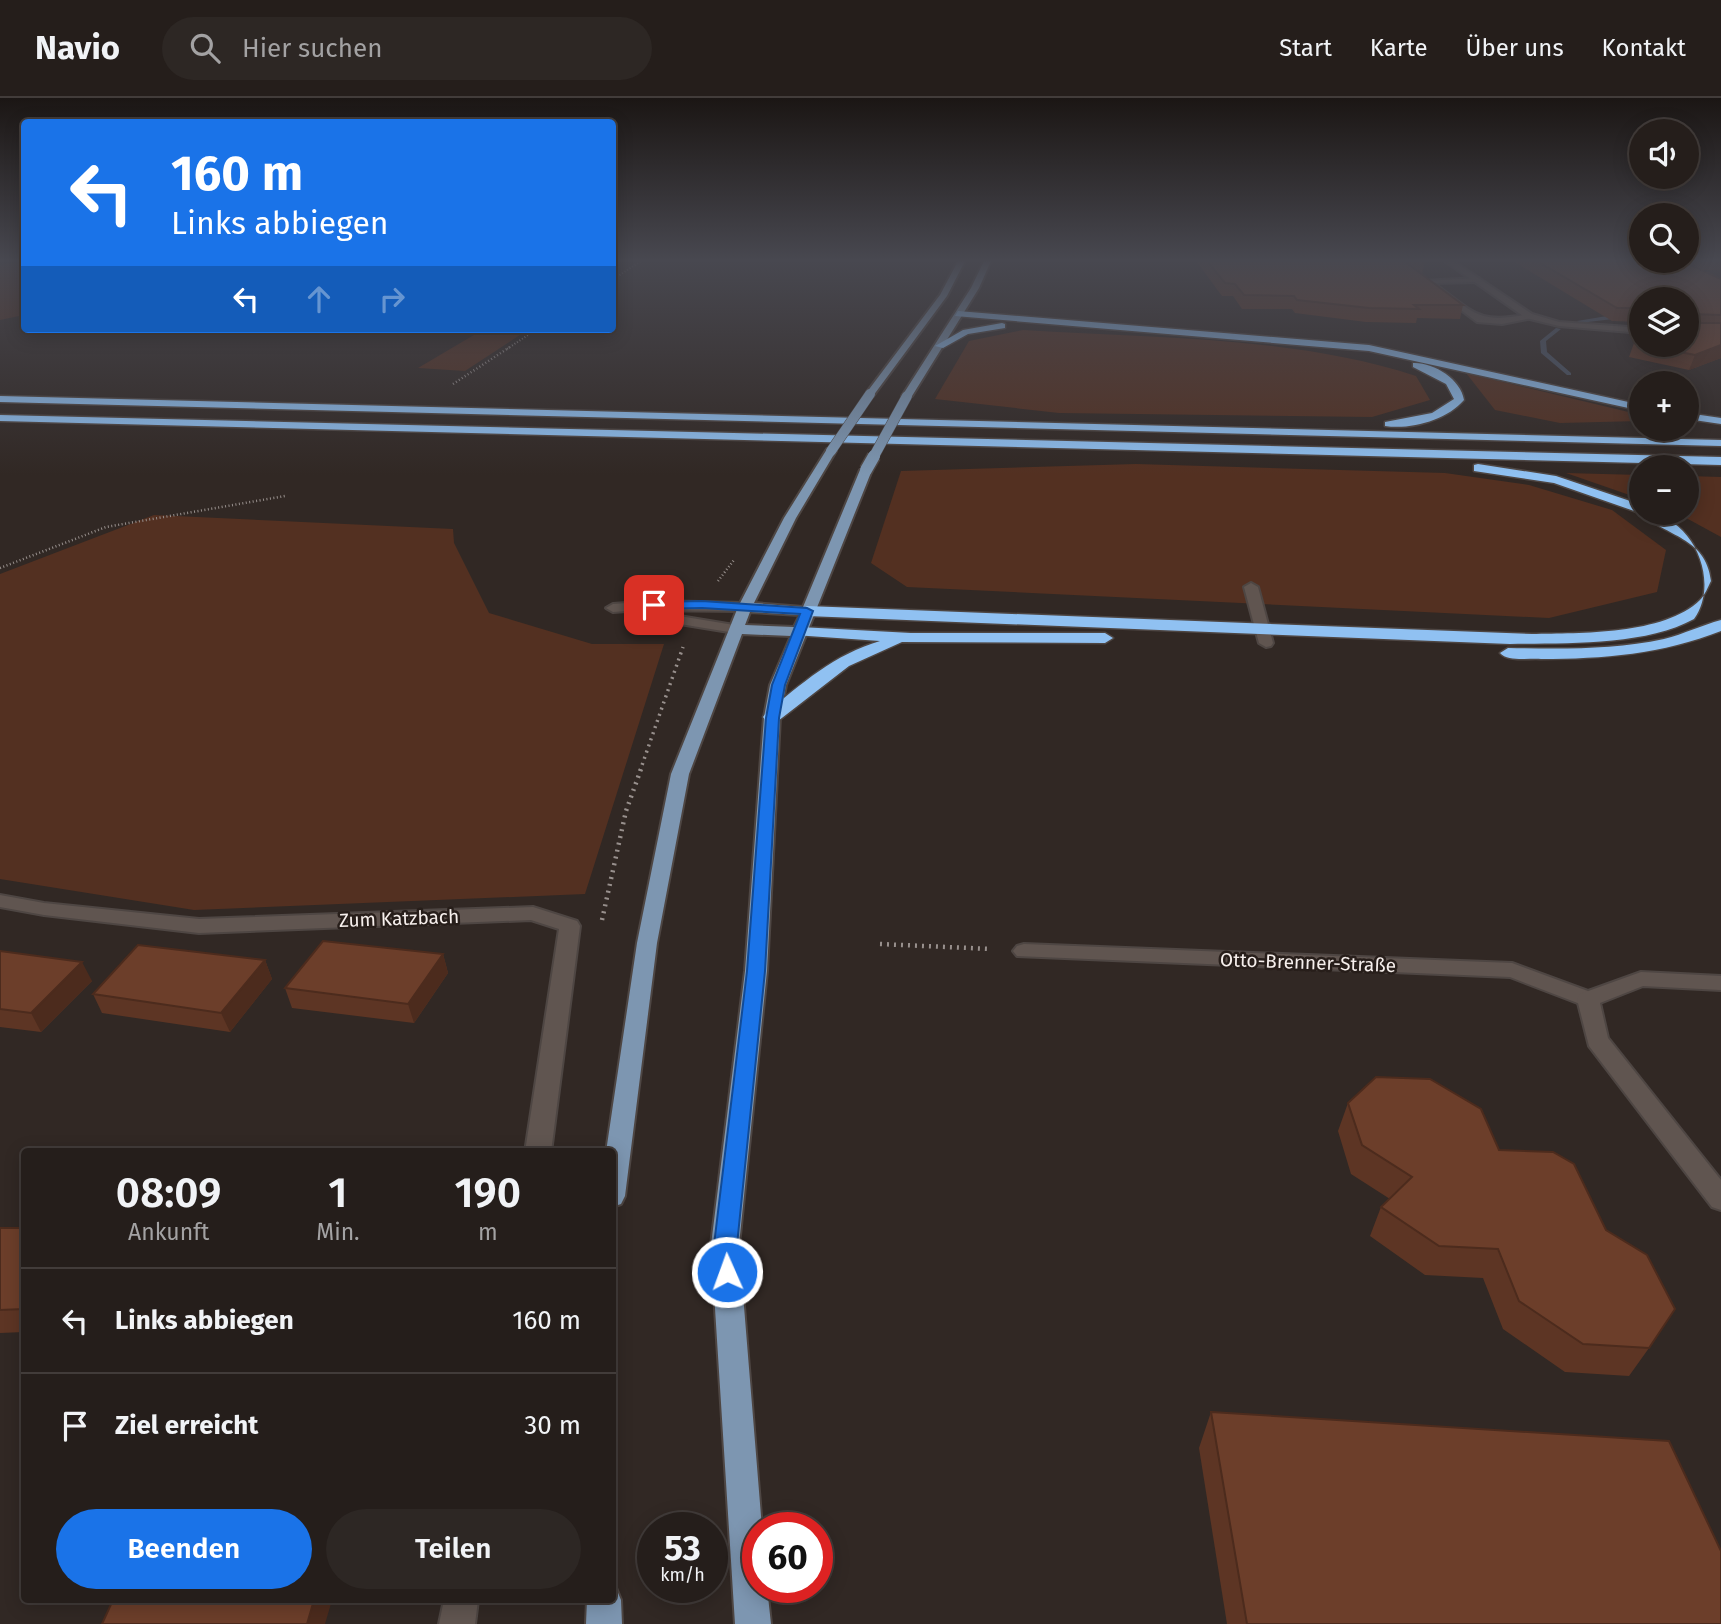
<!DOCTYPE html>
<html lang="de">
<head>
<meta charset="utf-8">
<style>
  :root { --surface:#251e1b; --page:#2d2724; --text:#f1f3f6; --muted:#a3a2a3; --line:#423c3a; --accent:#1a73e8 }
  body { margin:0; font-family:"Fira Sans",sans-serif; background:var(--page); color:var(--text); height:100vh; display:flex; flex-direction:column; font-size:26px; white-space:nowrap }
  * { box-sizing:border-box; margin:0 }
  p { font-size:23px; color:var(--muted) }
  .icon { flex:none; width:38px; height:38px; fill:none; stroke:currentColor; stroke-width:2; stroke-linecap:round; stroke-linejoin:round }
  .map { position:relative; flex:1; overflow:hidden }
  .drawer { position:absolute; left:21px; top:1050px; width:595px; height:455px; display:flex; flex-direction:column; background:var(--surface); border-radius:7px; box-shadow:0 4px 18px #0003,0 0 0 2px var(--line) }
  .drawer>* { flex:none }
  .hud { position:absolute; left:21px; top:21px; width:595px; height:214px; border-radius:7px; box-shadow:0 4px 18px #0003,0 0 0 2px var(--line); background:#1a73e8; color:#fff; overflow:hidden }
  .tools { position:absolute; left:1629px; top:21px; display:grid; gap:14px }
  .tools a { display:grid; place-items:center; width:70px; height:70px; border-radius:50%; background:var(--surface); box-shadow:0 4px 18px #0003,0 0 0 2px var(--line); font-size:35px }
  .speed { position:absolute; left:637px; top:1414px; display:flex; gap:14px; font-size:35px; font-weight:700; text-align:center }
  .speed>* { display:grid; place-content:center; width:91px; height:91px; border-radius:50%; background:var(--surface); box-shadow:0 4px 18px #0003,0 0 0 2px var(--line); line-height:1 }
  .speed small { font-size:18px; font-weight:400 }
  .speed .limit { border:10px solid #d22; background:#fff; color:#111 }
  .pin { position:absolute; display:grid; place-items:center; width:60px; height:60px; color:#fff; margin:-30px; border-radius:14px; box-shadow:0 4px 10px #0006 }
  .me { position:absolute; width:77px; margin:-38px; rotate:358deg; stroke-linejoin:round; filter:drop-shadow(0 0 5px #0008) }
  .turn { display:flex; align-items:center; gap:24px; height:147px; padding:0 35px; font-size:32px }
  .turn .icon { width:91px; height:91px; stroke-width:2.5 }
  .turn b { display:block; font-size:49px; line-height:60px }
  .lanes { display:flex; align-items:center; height:66px; padding:0 35px; background:#0003; justify-content:center; gap:35px; direction:ltr }
  .lanes .off { opacity:.35 }
  .eta { display:flex; justify-content:space-evenly; align-items:center; height:119px; text-align:center }
  .eta b { font-size:42px; font-weight:600; line-height:49px }
  .action { display:flex; gap:14px; margin-top:auto; padding:14px 35px }
  .action a { flex:1; height:80px; border-radius:42px; background:var(--accent); color:#fff; font-size:28px; font-weight:600; line-height:80px; text-align:center }
  .action a+a { background:var(--page); color:var(--text) }
  ul { padding:0; list-style:none }
  li { display:flex; align-items:center; gap:21px; height:105px; padding:0 35px; border-top:2px solid var(--line) }
  li div { flex:1 }
  li b { display:block; font-size:26px }
  li em { font-style:normal }
  header { display:flex; align-items:center; gap:42px; box-sizing:border-box; height:98px; padding:0 35px; background:var(--surface); border-bottom:2px solid var(--line) }
  header strong { font-size:33px }
  nav { display:flex; gap:38px; margin-inline-start:auto; font-size:24px }
  .search { width:490px; height:63px; background:var(--page); display:flex; align-items:center; gap:18px; box-sizing:border-box; padding:0 24px; border-radius:38px; color:var(--muted); font-size:26px }
  .map>svg:first-child { display:block }
  .green { fill:#533021 }
  .lines { fill:none; stroke-linecap:round; stroke-linejoin:round }
  .stream { fill:#4a5363; fill-rule:evenodd }
  .service-casing { stroke:#4e4643; stroke-width:4 }
  .minor-casing { stroke:#4e4643; stroke-width:4 }
  .primary-casing { stroke:#4e4643; stroke-width:4 }
  .motorway-casing { stroke:#4e4643; stroke-width:3 }
  .path-far3 { stroke:#98908d; stroke-width:2; stroke-dasharray:1 2; stroke-linecap:butt }
  .path-far2 { stroke:#98908d; stroke-width:2.5; stroke-dasharray:1 2.5; stroke-linecap:butt }
  .path-far1 { stroke:#98908d; stroke-width:3.5; stroke-dasharray:2 4.5; stroke-linecap:butt }
  .path { stroke:#98908d; stroke-width:4.5; stroke-dasharray:2 5; stroke-linecap:butt }
  .service { fill:#605550; fill-rule:evenodd }
  .minor { fill:#605550; fill-rule:evenodd }
  .primary { fill:#7d96b1; fill-rule:evenodd }
  .motorway { fill:#90c1f2; fill-rule:evenodd }
  .primary-bridge-far1-casing { stroke:#4e4643; stroke-width:11; stroke-linecap:butt }
  .primary-bridge-casing { stroke:#4e4643; stroke-width:15; stroke-linecap:butt }
  .primary-bridge-far1 { stroke:#7d96b1; stroke-width:10 }
  .primary-bridge { stroke:#7d96b1; stroke-width:12 }
  .wall { fill:#5d3524 }
  .shaded-wall { fill:#4c2b1d }
  .building { fill:#6c3e2a; stroke:#4c2b1d; stroke-width:2 }
  .route { fill:#1a73e8; stroke:#114b97; stroke-width:2 }
  .labels { text-anchor:middle; stroke-width:5; stroke-linejoin:round; paint-order:stroke }
  .street-label { font-size:19px; fill:#f6efec; stroke:#271e1a }
</style>
</head>
<body>
<header>
<strong>Navio</strong>
<div class="search"><svg class="icon" aria-label="search" viewBox="0 0 24 24"><circle cx="10" cy="10" r="6"/><path d="M15 15l6 6"/></svg>Hier suchen</div>
<nav><a>Start</a><a>Karte</a><a>Über uns</a><a>Kontakt</a></nav>
</header>
<div class="map">
<svg width="1721" height="1526" viewBox="0 0 1721 1526">
  <rect width="100%" height="100%" fill="#312824"/>
  <g class="green">
    <polygon points="24,163 24,217 0,222 0,167"/>
    <polygon points="484,231 529,231 465,273 418,270"/>
    <path d="M1023 232C1150 240 1295 238 1416 278L1430 302 1372 319 1059 315 935 301 969 243Z"/>
    <polygon points="1466,275 1641,317 1641,323 1560,325 1495,312"/>
    <polygon points="1136,366 1445,375 1529,387 1612,412 1666,452 1657,494 1549,520 907,489 871,465 901,373"/>
    <polygon points="1566,375 1641,377 1641,401"/>
    <polygon points="1687,378 1721,379 1721,439 1677,415 1687,415"/>
    <polygon points="154,417 453,431 454,445 489,515 592,546 664,546 585,796 194,812 0,781 0,476"/>
  </g>
  <g class="lines">
    <g class="stream">
      <polygon points="1613,217 1642,218 1642,222 1613,221 1580,225 1577,223"/>
      <polygon points="1556,230 1561,231 1546,243 1547,254 1571,275 1571,277 1567,277 1541,255 1540,243"/>
    </g>
    <defs>
      <g id="service">
        <path d="M1479 180 1476 184 1433 185C1474 214 1477 227 1529 216L1532 220 1502 226 1477 224 1422 183Z"/>
        <polygon points="1251,485 1258,489 1273,545 1271,548 1266,549 1259,545 1244,489"/>
        <polygon points="654,503 745,505 752,509 745,513 643,512 740,528 742,531 735,535 637,519 635,516 640,512 613,514 606,510 613,506"/>
        <polygon points="0,797 44,805 199,821 533,809 577,823 580,828 551,1054 525,1054 559,831 531,822 199,835 44,817 0,809"/>
        <polygon points="1024,846 1512,865 1596,896 1599,901 1596,906 1588,909 1510,879 1017,858 1013,853 1017,848"/>
        <polygon points="444,1502 478,1502 475,1526 439,1526"/>
      </g>
      <g id="minor">
        <polygon points="1445,163 1453,163 1532,216 1559,224 1642,230 1642,235 1559,228 1526,220"/>
        <polygon points="1641,874 1721,878 1721,892 1643,888 1600,905 1608,940 1721,1082 1721,1112 1712,1109 1589,948 1577,901 1580,896"/>
      </g>
      <g id="primary">
        <polygon points="958,163 965,163 947,198 873,298 867,298 867,294 940,197"/>
        <polygon points="984,163 991,163 979,190 912,298 904,300 902,298 971,190"/>
        <path d="M827 351 836 353 796 420 754 505 803 509 860 372 870 370 872 372 786 587 780 619 767 873 739 1147 762 1430H758V1489H767L771 1526H735L711 1147 745 873 764 619 770 587 791 538 742 536 689 676 657 845 625 1098 621 1106 612 1109V1054H606L637 845 671 676 738 509 784 420ZM750 514 800 517 794 529 745 527Z"/>
        <polygon points="612,1488 616,1490 621,1502 622,1526 586,1526 587,1502 612,1502"/>
      </g>
      <g id="motorway">
        <polygon points="958,213 1369,247 1642,307 1642,313 1369,253 955,218"/>
        <polygon points="1002,225 1005,226 1005,230 968,236 943,250 935,248 963,232"/>
        <path d="M1413 265C1433 264 1461 281 1464 302 1447 322 1411 332 1385 328V324L1432 315 1454 301 1446 286 1413 269Z"/>
        <polygon points="0,298 1721,342 1721,348 0,304"/>
        <polygon points="1687,315 1721,320 1721,326 1687,321"/>
        <polygon points="0,317 1721,359 1721,367 0,323"/>
        <path d="M1478 366 1556 378 1642 407V415C1693 415 1721 484 1694 521 1645 548 1565 545 1510 546L807 518 799 513 807 508 1532 536C1580 535 1664 537 1700 502 1705 497 1708 489 1711 483 1706 438 1664 439 1643 415H1642L1637 414 1554 385 1474 373V367Z"/>
        <path d="M1721 522V533C1663 556 1603 561 1541 561 1529 560 1508 564 1500 555L1508 550C1560 551 1613 552 1664 541 1684 536 1702 527 1721 522Z"/>
        <path d="M800 529 911 535H1105L1113 540 1105 545 902 544 849 568 778 623H766L763 619 766 615C801 586 835 556 880 543L794 537 792 534 794 531Z"/>
      </g>
    </defs>
    <use href="#service" class="service-casing"/>
    <use href="#minor" class="minor-casing"/>
    <use href="#primary" class="primary-casing"/>
    <use href="#motorway" class="motorway-casing"/>
    <g class="path-far3">
      <polyline points="612,182 641,163"/>
      <polyline points="507,251 537,231"/>
    </g>
    <g class="path-far2">
      <polyline points="453,286 510,249"/>
      <polyline points="0,470 106,429 285,398"/>
      <polyline points="718,483 734,462"/>
    </g>
    <polyline class="path-far1" points="640,673 683,549"/>
    <g class="path">
      <polyline points="602,822 626,713 641,671"/>
      <polyline points="880,846 991,851"/>
    </g>
    <use href="#service" class="service"/>
    <use href="#minor" class="minor"/>
    <use href="#primary" class="primary"/>
    <use href="#motorway" class="motorway"/>
    <defs>
      <g id="primary-bridge-far1">
        <polyline points="831,353 870,296"/>
        <polyline points="873,360 907,298"/>
      </g>
      <polyline id="primary-bridge" points="866,372 874,358"/>
    </defs>
    <use href="#primary-bridge-far1" class="primary-bridge-far1-casing"/>
    <use href="#primary-bridge" class="primary-bridge-casing"/>
    <use href="#primary-bridge-far1" class="primary-bridge-far1"/>
    <use href="#primary-bridge" class="primary-bridge"/>
  </g>
  <g class="wall">
    <polygon points="1196,163 1425,163 1422,176 1421,176 1463,207 1460,221 1417,220 1416,225 1366,224 1295,215 1292,211 1242,211 1233,198 1222,198"/>
    <polygon points="1513,163 1721,163 1721,172 1702,172 1721,181 1721,260 1689,272 1629,259 1634,245 1687,247 1687,201 1642,201 1642,224 1612,223"/>
    <polygon points="0,853 92,883 41,934 0,929"/>
    <polygon points="443,856 448,875 414,925 292,910 285,890"/>
    <polygon points="265,862 272,881 230,934 102,915 93,896"/>
    <polygon points="1348,1005 1499,1052 1649,1250 1629,1278 1565,1274 1503,1231 1483,1180 1425,1177 1370,1138 1381,1109 1390,1101 1351,1076 1338,1033"/>
    <polygon points="0,1130 24,1130 24,1234 0,1235"/>
    <polygon points="1211,1314 1721,1526 1227,1526 1199,1350"/>
  </g>
  <g class="shaded-wall">
    <polygon points="1721,247 1721,260 1689,272 1695,257"/>
    <polygon points="443,856 448,875 414,925 408,906"/>
    <polygon points="265,862 272,881 230,934 221,915"/>
    <polygon points="82,864 92,883 41,934 31,915"/>
    <polygon points="314,1502 332,1502 325,1526 307,1526"/>
  </g>
  <g class="building">
    <polygon points="1207,163 1425,163 1404,163 1463,207 1414,207 1419,211 1369,210 1297,202 1294,198 1244,197 1235,186 1225,185"/>
    <polygon points="1537,163 1682,163 1721,181 1721,217 1692,216 1690,222 1692,225 1721,225 1721,247 1695,257 1644,247 1687,247 1687,201 1642,201 1642,210 1617,210"/>
    <polygon points="1642,242 1642,246 1634,245"/>
    <polygon points="323,843 443,856 408,906 285,890"/>
    <polygon points="138,847 265,862 221,915 93,896"/>
    <polygon points="0,853 82,864 31,915 0,911"/>
    <polygon points="1376,979 1430,981 1481,1011 1499,1052 1553,1054 1574,1066 1606,1132 1647,1157 1675,1211 1649,1250 1583,1246 1519,1203 1498,1151 1439,1148 1381,1109 1412,1079 1362,1047 1348,1005"/>
    <polygon points="0,1130 24,1130 24,1211 0,1212"/>
    <polygon points="1211,1314 1669,1343 1721,1453 1721,1526 1247,1526"/>
    <polygon points="113,1502 314,1502 307,1526 102,1526"/>
  </g>
  <linearGradient id="sky" x2="0" y2="1"><stop stop-color="#1b1614"/><stop offset="0.43" stop-color="#484850"/><stop offset="1" stop-color="#484850" stop-opacity="0"/></linearGradient>
  <rect width="1721" height="377" fill="url(#sky)"/>
  <polygon class="route" points="702,503 807,510 813,513 785,587 779,620 765,873 737,1147 739,1174 736,1181 727,1184 719,1181 716,1174 714,1147 747,873 766,620 772,587 800,516 702,510 654,511 648,507 654,504"/>
  <g class="labels">
    <g class="street-label">
      <text transform="translate(399 820) rotate(-2)" y="7">Zum Katzbach</text>
      <text transform="translate(1308 864) rotate(2)" y="7">Otto-Brenner-Straße</text>
    </g>
  </g>
</svg>
<div class="tools">
<a><svg class="icon" aria-label="sound" viewBox="0 0 24 24"><path d="M4 9h4l5-4v14l-5-4H4zM17 9q2 3 0 6"/></svg></a>
<a><svg class="icon" aria-label="search" viewBox="0 0 24 24"><circle cx="10" cy="10" r="6"/><path d="M15 15l6 6"/></svg></a>
<a><svg class="icon" aria-label="layers" viewBox="0 0 24 24"><path d="M12 4l9 5-9 5-9-5zM3 14l9 5 9-5"/></svg></a>
<a>+</a>
<a>−</a>
</div>
<div class="speed"><div>53<small>km/h</small></div><div class="limit">60</div></div>
<div class="pin" style="left:654px;top:507px;background:#d93025"><svg class="icon" aria-label="arrive" viewBox="0 0 24 24"><path d="M6 21V4h12l-3 4 3 4H6"/></svg></div>
<svg class="me" style="left:727px;top:1174px" viewBox="-20 -20 40 40"><circle r="17" fill="#1a73e8" stroke="#fff" stroke-width="3"/><path d="M0-11L8 9 0 5-8 9z" fill="#fff"/></svg>
<div class="hud">
<div class="turn"><svg class="icon" aria-label="left" viewBox="0 0 24 24"><path d="M17 20v-9H6M10 6l-5 5 5 5"/></svg><div><b>160 m</b>Links abbiegen</div></div>
<div class="lanes"><svg class="icon" aria-label="left" viewBox="0 0 24 24"><path d="M17 20v-9H6M10 6l-5 5 5 5"/></svg><svg class="icon off" aria-label="ahead" viewBox="0 0 24 24"><path d="M12 20V5M6 11l6-6 6 6"/></svg><svg class="icon off" aria-label="right" viewBox="0 0 24 24"><path d="M7 20v-9h11M14 6l5 5-5 5"/></svg></div>
</div>
<section class="drawer">
<div class="eta">
<div><b>08:09</b><p>Ankunft</p></div>
<div><b>1</b><p>Min.</p></div>
<div><b>190</b><p>m</p></div>
</div>
<ul>
<li><svg class="icon" aria-label="left" viewBox="0 0 24 24"><path d="M17 20v-9H6M10 6l-5 5 5 5"/></svg><div><b>Links abbiegen</b></div><em>160 m</em></li>
<li><svg class="icon" aria-label="arrive" viewBox="0 0 24 24"><path d="M6 21V4h12l-3 4 3 4H6"/></svg><div><b>Ziel erreicht</b></div><em>30 m</em></li>
</ul>
<div class="action"><a>Beenden</a><a>Teilen</a></div>
</section>
</div>
</body>
</html>
